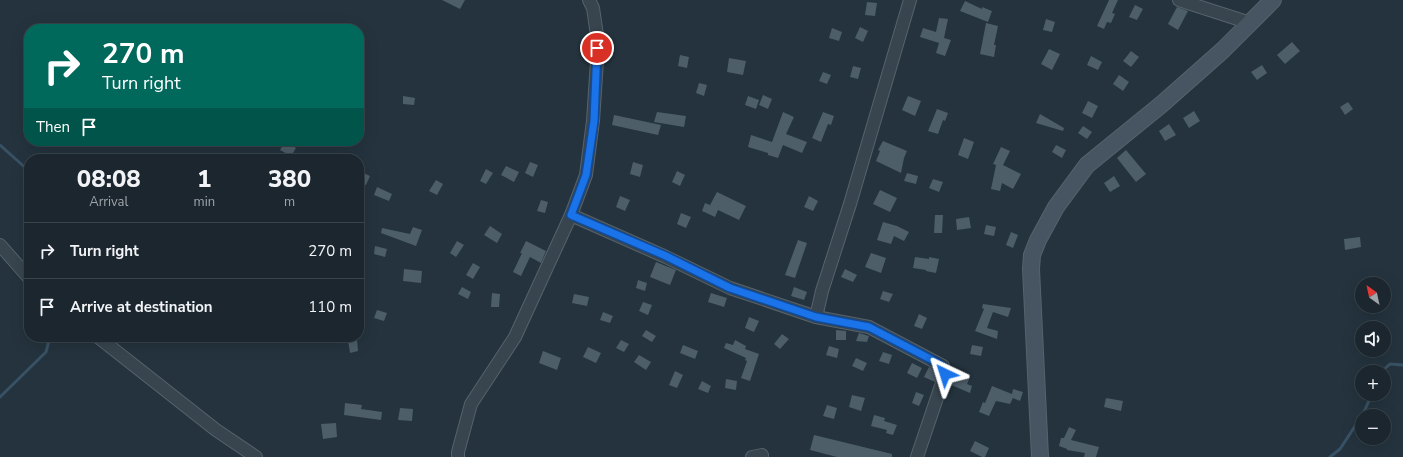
<!DOCTYPE html>
<html lang="en">
<head>
<meta charset="utf-8">
<style>
  :root { --surface:#1b262e; --page:#242e36; --text:#f1f3f6; --muted:#a0a5aa; --line:#39434a }
  body { margin:0; font-family:"Nunito Sans",sans-serif; background:var(--page); color:var(--text); height:100vh; display:flex; flex-direction:column; font-size:15px; white-space:nowrap }
  * { box-sizing:border-box; margin:0 }
  p { font-size:13px; color:var(--muted) }
  .icon { flex:none; width:22px; height:22px; fill:none; stroke:currentColor; stroke-width:2; stroke-linecap:round; stroke-linejoin:round }
  .map { position:relative; flex:1; overflow:hidden }
  .side { position:absolute; left:24px; top:154px; width:340px; height:188px; display:flex; flex-direction:column; background:var(--surface); border-radius:16px; box-shadow:0 4px 16px #0002,0 0 0 1px var(--line) }
  .side>* { flex:none }
  .hud { position:absolute; left:24px; top:24px; width:340px; height:122px; border-radius:16px; box-shadow:0 4px 16px #0002,0 0 0 1px var(--line); background:#00695c; color:#fff; overflow:hidden }
  .needle { width:26px; rotate:327deg }
  .fabs { position:absolute; left:1355px; top:277px; display:grid; gap:8px }
  .fabs a { display:grid; place-items:center; width:36px; height:36px; border-radius:50%; background:var(--surface); box-shadow:0 4px 16px #0002,0 0 0 1px var(--line); font-size:20px }
  .pin { position:absolute; display:grid; place-items:center; width:34px; height:34px; color:#fff; margin:-17px; border:2px solid #fff; border-radius:50%; box-shadow:0 1px 4px #0007 }
  .me { position:absolute; width:44px; margin:-22px; rotate:319deg; stroke-linejoin:round; filter:drop-shadow(0 0 3px #0008) }
  .turn { display:flex; align-items:center; gap:14px; height:84px; padding:0 12px; font-size:18px }
  .turn .icon { width:52px; height:52px; stroke-width:2.5 }
  .turn b { display:block; font-size:28px; line-height:34px }
  .then { display:flex; align-items:center; height:38px; padding:0 12px; background:#0003; gap:8px; font-size:15px }
  .eta { display:flex; justify-content:space-evenly; align-items:center; height:68px; text-align:center }
  .eta b { font-size:24px; font-weight:800; line-height:28px }
  ul { padding:0; list-style:none }
  li { display:flex; align-items:center; gap:12px; height:56px; padding:0 12px; border-top:1px solid var(--line) }
  li div { flex:1 }
  li b { display:block; font-size:15px }
  li em { font-style:normal }
  .map>svg:first-child { display:block }
  .lines { fill:none; stroke-linecap:round; stroke-linejoin:round }
  .stream { stroke:#385265; stroke-width:3 }
  .building { fill:#4d5e69 }
  .street-casing { stroke:#56636c; stroke-width:14 }
  .secondary-casing { stroke:#56636c; stroke-width:18 }
  .street { stroke:#38454e; stroke-width:12 }
  .secondary { stroke:#465561; stroke-width:16 }
  .route-casing { stroke:#114b97; stroke-width:10 }
  .route { stroke:#1a73e8; stroke-width:7 }
</style>
</head>
<body>
<div class="map">
<svg width="1403" height="457" viewBox="0 0 1403 457">
  <rect width="100%" height="100%" fill="#24333e"/>
  <g class="lines">
    <g class="stream">
      <polyline points="0,145 29,171"/>
      <polyline points="1381,372 1390,364 1403,365"/>
      <polyline points="0,397 46,352 50,337"/>
      <polyline points="1330,457 1340,449 1363,414 1372,394"/>
    </g>
  </g>
  <g class="building">
    <polygon points="442,0 465,0 460,9"/>
    <polygon points="1109,0 1118,0 1112,13 1115,14 1111,23 1107,22 1104,29 1097,26"/>
    <polygon points="965,1 982,9 982,7 992,11 988,22 960,11"/>
    <polygon points="867,2 877,3 875,16 865,15"/>
    <polygon points="1135,5 1143,9 1137,20 1129,17"/>
    <polygon points="1177,7 1188,11 1178,30 1168,24"/>
    <polygon points="939,18 948,19 944,38 951,40 945,56 936,53 939,43 920,37 923,28 936,32"/>
    <polygon points="1046,19 1055,22 1052,32 1043,30"/>
    <polygon points="986,23 998,26 994,45 996,45 994,57 980,54"/>
    <polygon points="860,27 868,31 863,42 855,38"/>
    <polygon points="832,28 842,32 839,41 829,38"/>
    <polygon points="1292,42 1300,51 1285,64 1277,55"/>
    <polygon points="1049,49 1060,54 1052,70 1041,64"/>
    <polygon points="1131,51 1139,57 1131,67 1123,61"/>
    <polygon points="680,55 689,57 687,68 678,66"/>
    <polygon points="1091,56 1102,62 1098,70 1087,65"/>
    <polygon points="729,58 746,61 743,75 727,72"/>
    <polygon points="1262,65 1267,73 1257,80 1251,72"/>
    <polygon points="853,66 861,68 858,79 850,77"/>
    <polygon points="823,72 831,75 827,84 819,81"/>
    <polygon points="1119,75 1129,82 1123,91 1113,84"/>
    <polygon points="699,83 707,85 704,96 696,93"/>
    <polygon points="763,95 772,99 768,109 759,105"/>
    <polygon points="403,96 415,98 414,105 403,104"/>
    <polygon points="748,96 759,100 756,109 745,105"/>
    <polygon points="908,96 921,101 915,116 902,110"/>
    <polygon points="1088,101 1098,106 1092,118 1082,113"/>
    <polygon points="1348,102 1353,109 1345,115 1340,107"/>
    <polygon points="937,109 948,113 945,121 943,120 938,134 928,131"/>
    <polygon points="1194,111 1200,121 1189,128 1183,118"/>
    <polygon points="657,112 686,116 684,127 654,122"/>
    <polygon points="783,112 794,117 786,134 807,142 802,153 783,145 778,158 768,155 768,153 748,147 751,135 772,142"/>
    <polygon points="823,112 834,116 831,125 828,124 821,142 812,138"/>
    <polygon points="1040,114 1064,128 1063,131 1036,123"/>
    <polygon points="614,115 661,125 658,135 612,125"/>
    <polygon points="1169,124 1176,135 1165,141 1159,131"/>
    <polygon points="1083,126 1092,132 1087,139 1078,133"/>
    <polygon points="964,138 974,142 968,159 958,155"/>
    <polygon points="883,141 907,151 904,158 901,173 876,161 880,151 878,150"/>
    <polygon points="285,142 296,148 291,156 280,150"/>
    <polygon points="1056,145 1066,150 1062,158 1052,152"/>
    <polygon points="1001,147 1010,151 1003,165 1021,174 1013,189 1002,183 1000,191 991,189 996,165 993,164"/>
    <polygon points="1126,150 1146,174 1136,182 1117,158"/>
    <polygon points="530,162 538,165 533,177 525,173"/>
    <polygon points="633,162 643,165 640,177 630,174"/>
    <polygon points="506,166 519,172 514,182 501,175"/>
    <polygon points="486,169 493,173 486,184 480,181"/>
    <polygon points="359,171 370,176 366,185 359,182"/>
    <polygon points="677,171 685,175 680,186 672,182"/>
    <polygon points="907,173 918,176 916,184 904,181"/>
    <polygon points="1114,176 1120,186 1110,192 1104,183"/>
    <polygon points="933,179 943,182 939,192 929,188"/>
    <polygon points="436,180 443,184 437,195 429,191"/>
    <polygon points="377,187 392,194 389,201 374,195"/>
    <polygon points="880,190 897,198 890,212 873,204"/>
    <polygon points="717,192 746,206 739,220 718,210 715,217 702,211 705,203 710,205"/>
    <polygon points="620,196 630,200 625,211 616,207"/>
    <polygon points="809,196 818,201 813,211 804,207"/>
    <polygon points="541,200 548,202 545,213 537,211"/>
    <polygon points="681,213 691,217 686,228 677,224"/>
    <polygon points="935,215 943,215 942,233 934,233"/>
    <polygon points="969,217 971,228 957,230 956,219"/>
    <polygon points="883,222 897,226 909,232 904,241 894,236 891,244 877,240"/>
    <polygon points="986,225 996,227 994,236 984,234"/>
    <polygon points="490,226 502,234 497,243 484,235"/>
    <polygon points="413,227 422,230 416,246 381,233 382,228 410,234"/>
    <polygon points="1011,232 1018,235 1013,248 1006,245"/>
    <polygon points="1360,237 1361,247 1345,250 1344,239"/>
    <polygon points="798,240 807,243 795,278 785,275"/>
    <polygon points="457,241 464,245 456,257 450,253"/>
    <polygon points="526,241 546,251 541,263 530,257 521,276 513,272 522,253 520,253"/>
    <polygon points="375,246 387,249 385,257 374,254"/>
    <polygon points="871,253 886,258 881,273 865,267"/>
    <polygon points="915,257 929,259 929,257 939,259 936,273 926,271 926,270 913,268"/>
    <polygon points="656,262 676,270 670,285 650,277"/>
    <polygon points="473,263 480,267 473,279 466,275"/>
    <polygon points="404,269 422,271 421,283 403,281"/>
    <polygon points="845,269 857,275 853,282 841,277"/>
    <polygon points="638,280 647,283 645,291 636,288"/>
    <polygon points="462,287 471,292 468,299 458,294"/>
    <polygon points="794,287 807,292 804,300 791,296"/>
    <polygon points="883,291 893,294 889,302 880,299"/>
    <polygon points="492,293 500,294 499,307 491,307"/>
    <polygon points="711,293 727,298 724,307 708,302"/>
    <polygon points="574,294 589,297 587,306 572,303"/>
    <polygon points="643,302 652,305 648,315 639,311"/>
    <polygon points="983,304 1011,308 1008,317 993,312 987,328 998,331 997,339 975,331 984,309 982,308"/>
    <polygon points="377,310 387,313 384,321 374,318"/>
    <polygon points="603,312 613,316 610,323 600,320"/>
    <polygon points="919,314 927,318 922,329 914,326"/>
    <polygon points="749,317 759,321 754,332 745,328"/>
    <polygon points="646,330 656,336 652,342 642,336"/>
    <polygon points="836,330 846,331 846,340 836,340"/>
    <polygon points="859,333 869,336 867,342 856,341"/>
    <polygon points="782,334 789,339 780,349 774,344"/>
    <polygon points="357,339 358,351 350,353 348,340"/>
    <polygon points="621,340 629,344 624,352 616,348"/>
    <polygon points="735,340 746,346 745,349 759,354 750,381 741,378 747,361 745,360 746,358 724,348 726,343 733,345"/>
    <polygon points="683,345 698,351 695,359 680,353"/>
    <polygon points="972,345 983,347 981,356 970,354"/>
    <polygon points="829,346 839,349 837,358 826,355"/>
    <polygon points="588,347 601,353 596,363 583,357"/>
    <polygon points="543,351 561,358 557,370 539,363"/>
    <polygon points="883,352 892,355 889,364 879,361"/>
    <polygon points="639,355 651,362 646,370 634,362"/>
    <polygon points="856,358 867,363 863,371 852,366"/>
    <polygon points="912,363 922,368 917,378 907,373"/>
    <polygon points="929,367 937,371 937,374 935,382 924,377"/>
    <polygon points="675,371 683,375 677,388 669,385"/>
    <polygon points="957,371 970,377 967,384 972,386 970,393 949,384 952,377 955,378"/>
    <polygon points="726,379 737,381 736,390 725,388"/>
    <polygon points="702,381 711,386 708,393 698,389"/>
    <polygon points="992,386 1012,394 1013,389 1023,392 1020,401 1013,398 1010,404 996,401 989,416 979,412 983,402 985,403"/>
    <polygon points="916,392 924,395 919,406 912,403"/>
    <polygon points="852,395 865,398 861,411 849,407"/>
    <polygon points="1106,398 1123,401 1121,411 1104,407"/>
    <polygon points="345,403 362,405 361,409 382,412 381,420 344,415"/>
    <polygon points="827,405 837,408 834,419 823,416"/>
    <polygon points="400,408 413,409 412,421 398,420"/>
    <polygon points="874,415 885,418 884,421 897,425 893,435 886,433 887,430 871,426"/>
    <polygon points="336,423 337,437 323,439 321,424"/>
    <polygon points="1069,427 1076,430 1071,440 1099,447 1096,457 1084,457 1085,453 1067,450 1067,449 1059,446 1061,438 1064,438"/>
    <polygon points="814,435 892,454 892,457 837,457 810,450"/>
    <polygon points="975,441 989,448 985,457 982,457 970,451"/>
  </g>
  <g class="lines">
    <defs>
      <g id="street">
        <polyline points="1179,0 1250,23"/>
        <polyline points="571,215 666,257 730,288 816,317 869,327 943,366 945,374 917,457"/>
        <polyline points="0,245 29,278"/>
        <polyline points="816,317 822,291 850,204 910,0"/>
        <polyline points="98,337 216,430 256,457"/>
        <polyline points="458,457 458,452 471,404 515,337 571,215 586,175 593,121 597,61 597,35 593,8 589,0"/>
        <polyline points="752,457 762,455"/>
      </g>
      <polyline id="secondary" points="1040,457 1031,269 1032,255 1038,240 1056,207 1087,165 1162,104 1223,50 1273,0"/>
    </defs>
    <use href="#street" class="street-casing"/>
    <use href="#secondary" class="secondary-casing"/>
    <use href="#street" class="street"/>
    <use href="#secondary" class="secondary"/>
  </g>
  <g class="lines">
    <defs>
      <polyline id="route" points="597,48 594,121 586,175 571,215 666,256 730,288 816,317 869,327 938,363 945,368 945,374"/>
    </defs>
    <use href="#route" class="route-casing"/>
    <use href="#route" class="route"/>
  </g>
</svg>
<div class="fabs">
<a><svg class="needle" viewBox="-14 -14 28 28"><path d="M0-13l5 13h-10z" fill="#e53935"/><path d="M0 13l5-13h-10z" fill="#a0a5aa"/></svg></a>
<a><svg class="icon" aria-label="sound" viewBox="0 0 24 24"><path d="M4 9h4l5-4v14l-5-4H4zM17 9q2 3 0 6"/></svg></a>
<a>+</a>
<a>−</a>
</div>
<div class="pin" style="left:597px;top:48px;background:#d93025"><svg class="icon" aria-label="arrive" viewBox="0 0 24 24"><path d="M6 21V4h12l-3 4 3 4H6"/></svg></div>
<svg class="me" style="left:945px;top:374px" viewBox="-20 -20 40 40"><path d="M0-17L14 15 0 8-14 15z" fill="#1a73e8" stroke="#fff" stroke-width="4"/></svg>
<div class="hud">
<div class="turn"><svg class="icon" aria-label="right" viewBox="0 0 24 24"><path d="M7 20v-9h11M14 6l5 5-5 5"/></svg><div><b>270 m</b>Turn right</div></div>
<div class="then">Then<svg class="icon" aria-label="arrive" viewBox="0 0 24 24"><path d="M6 21V4h12l-3 4 3 4H6"/></svg></div>
</div>
<section class="side">
<div class="eta">
<div><b>08:08</b><p>Arrival</p></div>
<div><b>1</b><p>min</p></div>
<div><b>380</b><p>m</p></div>
</div>
<ul>
<li><svg class="icon" aria-label="right" viewBox="0 0 24 24"><path d="M7 20v-9h11M14 6l5 5-5 5"/></svg><div><b>Turn right</b></div><em>270 m</em></li>
<li><svg class="icon" aria-label="arrive" viewBox="0 0 24 24"><path d="M6 21V4h12l-3 4 3 4H6"/></svg><div><b>Arrive at destination</b></div><em>110 m</em></li>
</ul>
</section>
</div>
</body>
</html>
